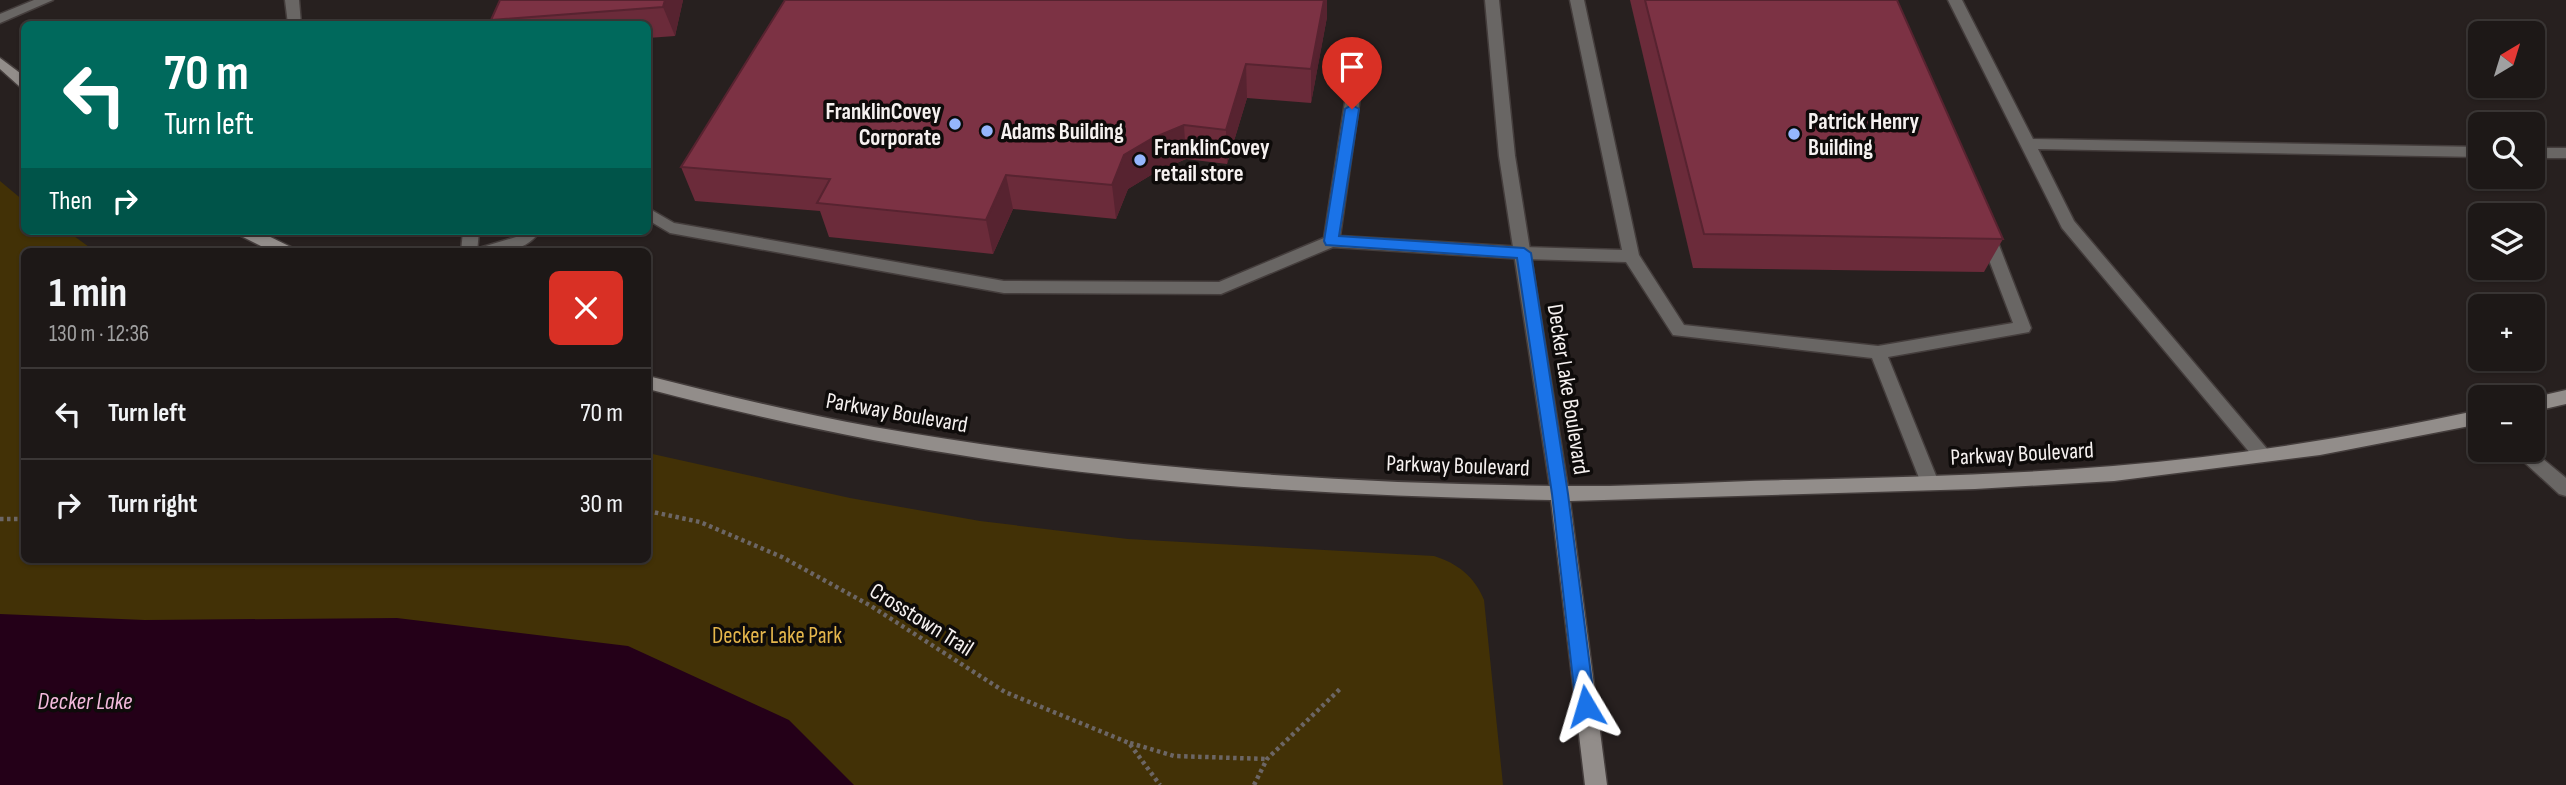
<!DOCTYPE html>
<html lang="en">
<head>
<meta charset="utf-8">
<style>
  :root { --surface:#1d1817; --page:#252120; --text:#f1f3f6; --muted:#a0a0a1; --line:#3b3736 }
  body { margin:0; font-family:"Sofia Sans Condensed",sans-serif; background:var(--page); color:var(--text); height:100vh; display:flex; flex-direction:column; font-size:26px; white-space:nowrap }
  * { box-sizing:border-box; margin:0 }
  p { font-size:23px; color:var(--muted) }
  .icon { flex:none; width:38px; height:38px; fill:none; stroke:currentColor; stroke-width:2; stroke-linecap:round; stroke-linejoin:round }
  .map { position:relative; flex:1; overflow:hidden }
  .drawer { position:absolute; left:21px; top:248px; width:630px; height:315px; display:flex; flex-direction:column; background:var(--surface); border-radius:10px; box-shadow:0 2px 5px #0004,0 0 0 2px var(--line) }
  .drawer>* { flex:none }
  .top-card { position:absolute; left:21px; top:21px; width:630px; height:214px; border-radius:10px; box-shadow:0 2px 5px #0004,0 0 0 2px var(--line); background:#00695c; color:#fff; overflow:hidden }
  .needle { width:46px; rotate:38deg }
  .fabs { position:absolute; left:2468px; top:21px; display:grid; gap:14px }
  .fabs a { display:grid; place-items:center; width:77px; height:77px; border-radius:10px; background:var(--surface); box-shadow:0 2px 5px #0004,0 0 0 2px var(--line); font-size:35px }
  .pin { position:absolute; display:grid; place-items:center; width:60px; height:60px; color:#fff; margin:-72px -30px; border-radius:50% 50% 50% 0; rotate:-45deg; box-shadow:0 0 7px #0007 }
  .pin .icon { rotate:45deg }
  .me { position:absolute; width:77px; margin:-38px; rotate:353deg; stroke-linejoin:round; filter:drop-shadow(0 0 5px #0008) }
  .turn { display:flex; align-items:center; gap:24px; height:147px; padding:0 28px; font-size:32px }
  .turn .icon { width:91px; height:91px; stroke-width:2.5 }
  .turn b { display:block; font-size:49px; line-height:60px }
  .then { display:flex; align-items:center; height:66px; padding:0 28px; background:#0003; gap:14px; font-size:26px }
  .round { display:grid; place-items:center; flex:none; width:74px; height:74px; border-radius:10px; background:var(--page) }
  .headline { display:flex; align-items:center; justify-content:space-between; height:119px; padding:0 28px }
  h1 { font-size:42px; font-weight:700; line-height:52px }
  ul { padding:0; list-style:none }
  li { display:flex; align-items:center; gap:21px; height:91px; padding:0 28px; border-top:2px solid var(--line) }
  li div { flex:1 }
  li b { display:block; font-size:26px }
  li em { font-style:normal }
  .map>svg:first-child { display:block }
  .green { fill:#423106 }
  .water { fill:#240018 }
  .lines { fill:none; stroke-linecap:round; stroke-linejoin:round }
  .lane-casing { stroke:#443d3c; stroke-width:3 }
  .street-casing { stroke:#443d3c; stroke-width:3 }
  .secondary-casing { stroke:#443d3c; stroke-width:3 }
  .path { stroke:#6c6665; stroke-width:4.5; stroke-dasharray:3.5 3.5; stroke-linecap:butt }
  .lane { fill:#696664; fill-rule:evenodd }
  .street { fill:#696664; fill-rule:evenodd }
  .secondary { fill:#928d8a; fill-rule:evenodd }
  .wall { fill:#6b2b3a }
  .shaded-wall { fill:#572330 }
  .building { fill:#7c3244; stroke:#572330; stroke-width:2 }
  .route { fill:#1a73e8; stroke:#114b97; stroke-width:2 }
  .poi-dot { fill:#95b6fd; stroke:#0e0b0a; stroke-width:2.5 }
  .labels { text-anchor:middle; stroke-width:7; stroke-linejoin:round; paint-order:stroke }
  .poi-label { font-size:23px; font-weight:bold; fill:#f6f1f0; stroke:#0e0b0a; text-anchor:start }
  .street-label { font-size:23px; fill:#f6f1f0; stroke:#0e0b0a }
  .park-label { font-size:23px; fill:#e5b64c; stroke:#0e0b0a }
  .water-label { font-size:24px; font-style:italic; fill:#f4badd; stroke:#0e0b0a }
</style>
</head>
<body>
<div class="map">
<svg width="2566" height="785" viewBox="0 0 2566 785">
  <rect width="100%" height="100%" fill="#27201f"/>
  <path class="green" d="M0 181 24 201V231H67L96 252H24V560H648V453L850 498 980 521 1128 539 1434 556C1457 563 1475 577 1484 600L1503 785H0Z"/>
  <polygon class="water" points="0,614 145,620 397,618 628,646 789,720 854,785 0,785"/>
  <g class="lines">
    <defs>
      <g id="lane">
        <polygon points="34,0 53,0 0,23 0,14"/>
        <polygon points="285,0 299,0 301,24 288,24"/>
        <polygon points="1570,0 1584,0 1639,255 1684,325 1878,346 2013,323 1978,231 1986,226 1992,227 2031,328 2029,332 1888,357 1939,483 1937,488 1930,490 1923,488 1921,483 1872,358 1673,335 1626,262 1524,259 1333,247 1221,294 1004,293 670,233 648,220 648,208 674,223 1004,281 1219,282 1324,238 1351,63 1358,59 1365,63 1340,236 1524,247 1622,250"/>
        <polygon points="1948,0 1962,0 2033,139 2480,147 2480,157 2038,149 2074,221 2268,450 2271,455 2268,460 2262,462 2256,460 2062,228"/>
        <rect x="2532" y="148" width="34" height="10"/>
        <path d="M463 231H479L477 252 479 248 516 237 522 231H540C523 257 489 252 461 252Z"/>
        <polygon points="2511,450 2532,450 2566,478 2566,496 2559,494"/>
      </g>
      <polygon id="street" points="1485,0 1499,0 1515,156 1569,494 1567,499 1560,502 1553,499 1551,494 1499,156"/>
      <g id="secondary">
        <polygon points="0,58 24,76 24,87 19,86 0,69"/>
        <polygon points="237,231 258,231 293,248 295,252 273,252 239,235"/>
        <path d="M648 376C723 395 798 413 874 427 1108 468 1347 485 1585 486 1653 486 1721 481 1789 480 1897 477 2005 475 2113 466 2237 456 2359 436 2480 410V424L2320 455 2114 481 1975 489 1570 501 1607 785H1585L1551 500C1362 496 1173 487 985 459 871 442 759 418 648 389Z"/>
        <polygon points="2566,390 2566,404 2532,412 2532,398"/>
      </g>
    </defs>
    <use href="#lane" class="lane-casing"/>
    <use href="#street" class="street-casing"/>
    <use href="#secondary" class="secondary-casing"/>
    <g class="path">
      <polyline points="648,511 700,522 782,557 871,606 1005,692 1129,743 1160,785"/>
      <polyline points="0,519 24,519"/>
      <polyline points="1130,743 1174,756 1267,759"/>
      <polyline points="1254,785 1267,759 1340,689"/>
    </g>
    <use href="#lane" class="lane"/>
    <use href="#street" class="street"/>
    <use href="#secondary" class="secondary"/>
  </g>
  <g class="wall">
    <polygon points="683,0 675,36 648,38 648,24 494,24 491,20"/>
    <polygon points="785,0 1327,0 1327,17 1311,103 1247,98 1227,164 1186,159 1156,172 1128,189 1116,219 1013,209 993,254 829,237 820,211 695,201 681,167"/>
    <polygon points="1630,0 1897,0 2003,239 1984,272 1693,268"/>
  </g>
  <g class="shaded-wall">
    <polygon points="665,0 683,0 675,36 663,7"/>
    <polygon points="1324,0 1327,0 1327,17 1311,103 1311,69"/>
    <polygon points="1246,64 1247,98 1227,164 1226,130"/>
    <polygon points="1184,125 1186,159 1156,172 1128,189 1116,219 1112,185 1124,155 1153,138"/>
    <polygon points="1006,175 1013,209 993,254 986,220"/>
  </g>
  <g class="building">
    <polygon points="500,0 665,0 663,7 491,20"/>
    <polygon points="785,0 1324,0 1311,69 1246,64 1226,130 1184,125 1153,138 1124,155 1112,185 1006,175 986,220 817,203 830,179 681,167"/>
    <polygon points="1645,0 1897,0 2003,239 1704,234"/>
  </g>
  <polygon class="route" points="1352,105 1359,109 1339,236 1524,248 1531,253 1568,494 1595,706 1593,712 1586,714 1579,712 1576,706 1552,494 1517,258 1326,245 1324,241 1345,109"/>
  <g class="poi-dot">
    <circle cx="955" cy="124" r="7"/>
    <circle cx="987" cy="131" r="7"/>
    <circle cx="1794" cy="134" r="7"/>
    <circle cx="1140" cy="160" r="7"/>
  </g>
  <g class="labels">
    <g class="poi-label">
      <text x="941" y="119" text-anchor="end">FranklinCovey<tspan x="941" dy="26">Corporate</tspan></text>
      <text x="1808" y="129">Patrick Henry<tspan x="1808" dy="26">Building</tspan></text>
      <text x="1001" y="139">Adams Building</text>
      <text x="1154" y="155">FranklinCovey<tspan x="1154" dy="26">retail store</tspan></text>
    </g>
    <g class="street-label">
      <text transform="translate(1569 389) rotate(81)" y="8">Decker Lake Boulevard</text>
      <text transform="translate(897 412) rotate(10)" y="8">Parkway Boulevard</text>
      <text transform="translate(2022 453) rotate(-3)" y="8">Parkway Boulevard</text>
      <text transform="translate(1458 465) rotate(2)" y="8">Parkway Boulevard</text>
      <text transform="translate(922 619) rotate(32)" y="8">Crosstown Trail</text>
    </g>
    <g class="park-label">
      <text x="777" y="643">Decker Lake Park</text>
    </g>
    <g class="water-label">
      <text x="85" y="709">Decker Lake</text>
    </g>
  </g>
</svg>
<div class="fabs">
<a><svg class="needle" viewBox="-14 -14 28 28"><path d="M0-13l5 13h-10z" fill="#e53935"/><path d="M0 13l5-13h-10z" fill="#a0a0a1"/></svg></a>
<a><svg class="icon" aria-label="search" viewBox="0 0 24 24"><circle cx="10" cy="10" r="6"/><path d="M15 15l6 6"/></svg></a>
<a><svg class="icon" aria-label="layers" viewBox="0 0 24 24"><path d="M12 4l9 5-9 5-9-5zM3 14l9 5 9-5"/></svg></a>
<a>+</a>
<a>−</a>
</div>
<div class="pin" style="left:1352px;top:109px;background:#d93025"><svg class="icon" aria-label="arrive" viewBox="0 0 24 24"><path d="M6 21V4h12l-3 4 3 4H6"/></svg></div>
<svg class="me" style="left:1586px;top:706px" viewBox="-20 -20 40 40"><path d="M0-17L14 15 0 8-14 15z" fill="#1a73e8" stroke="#fff" stroke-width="4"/></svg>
<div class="top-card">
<div class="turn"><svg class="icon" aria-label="left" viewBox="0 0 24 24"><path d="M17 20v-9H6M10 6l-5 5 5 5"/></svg><div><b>70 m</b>Turn left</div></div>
<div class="then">Then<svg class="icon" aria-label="right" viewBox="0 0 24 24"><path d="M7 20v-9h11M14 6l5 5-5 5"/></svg></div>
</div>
<section class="drawer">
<div class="headline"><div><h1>1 min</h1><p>130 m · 12:36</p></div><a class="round" style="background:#d93025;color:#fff"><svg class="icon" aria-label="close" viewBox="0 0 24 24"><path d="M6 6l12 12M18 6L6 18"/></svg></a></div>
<ul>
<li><svg class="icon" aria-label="left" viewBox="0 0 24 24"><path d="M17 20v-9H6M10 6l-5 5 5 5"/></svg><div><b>Turn left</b></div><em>70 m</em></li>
<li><svg class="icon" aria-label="right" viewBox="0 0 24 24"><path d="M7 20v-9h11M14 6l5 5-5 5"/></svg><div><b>Turn right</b></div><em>30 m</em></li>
</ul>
</section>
</div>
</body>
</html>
